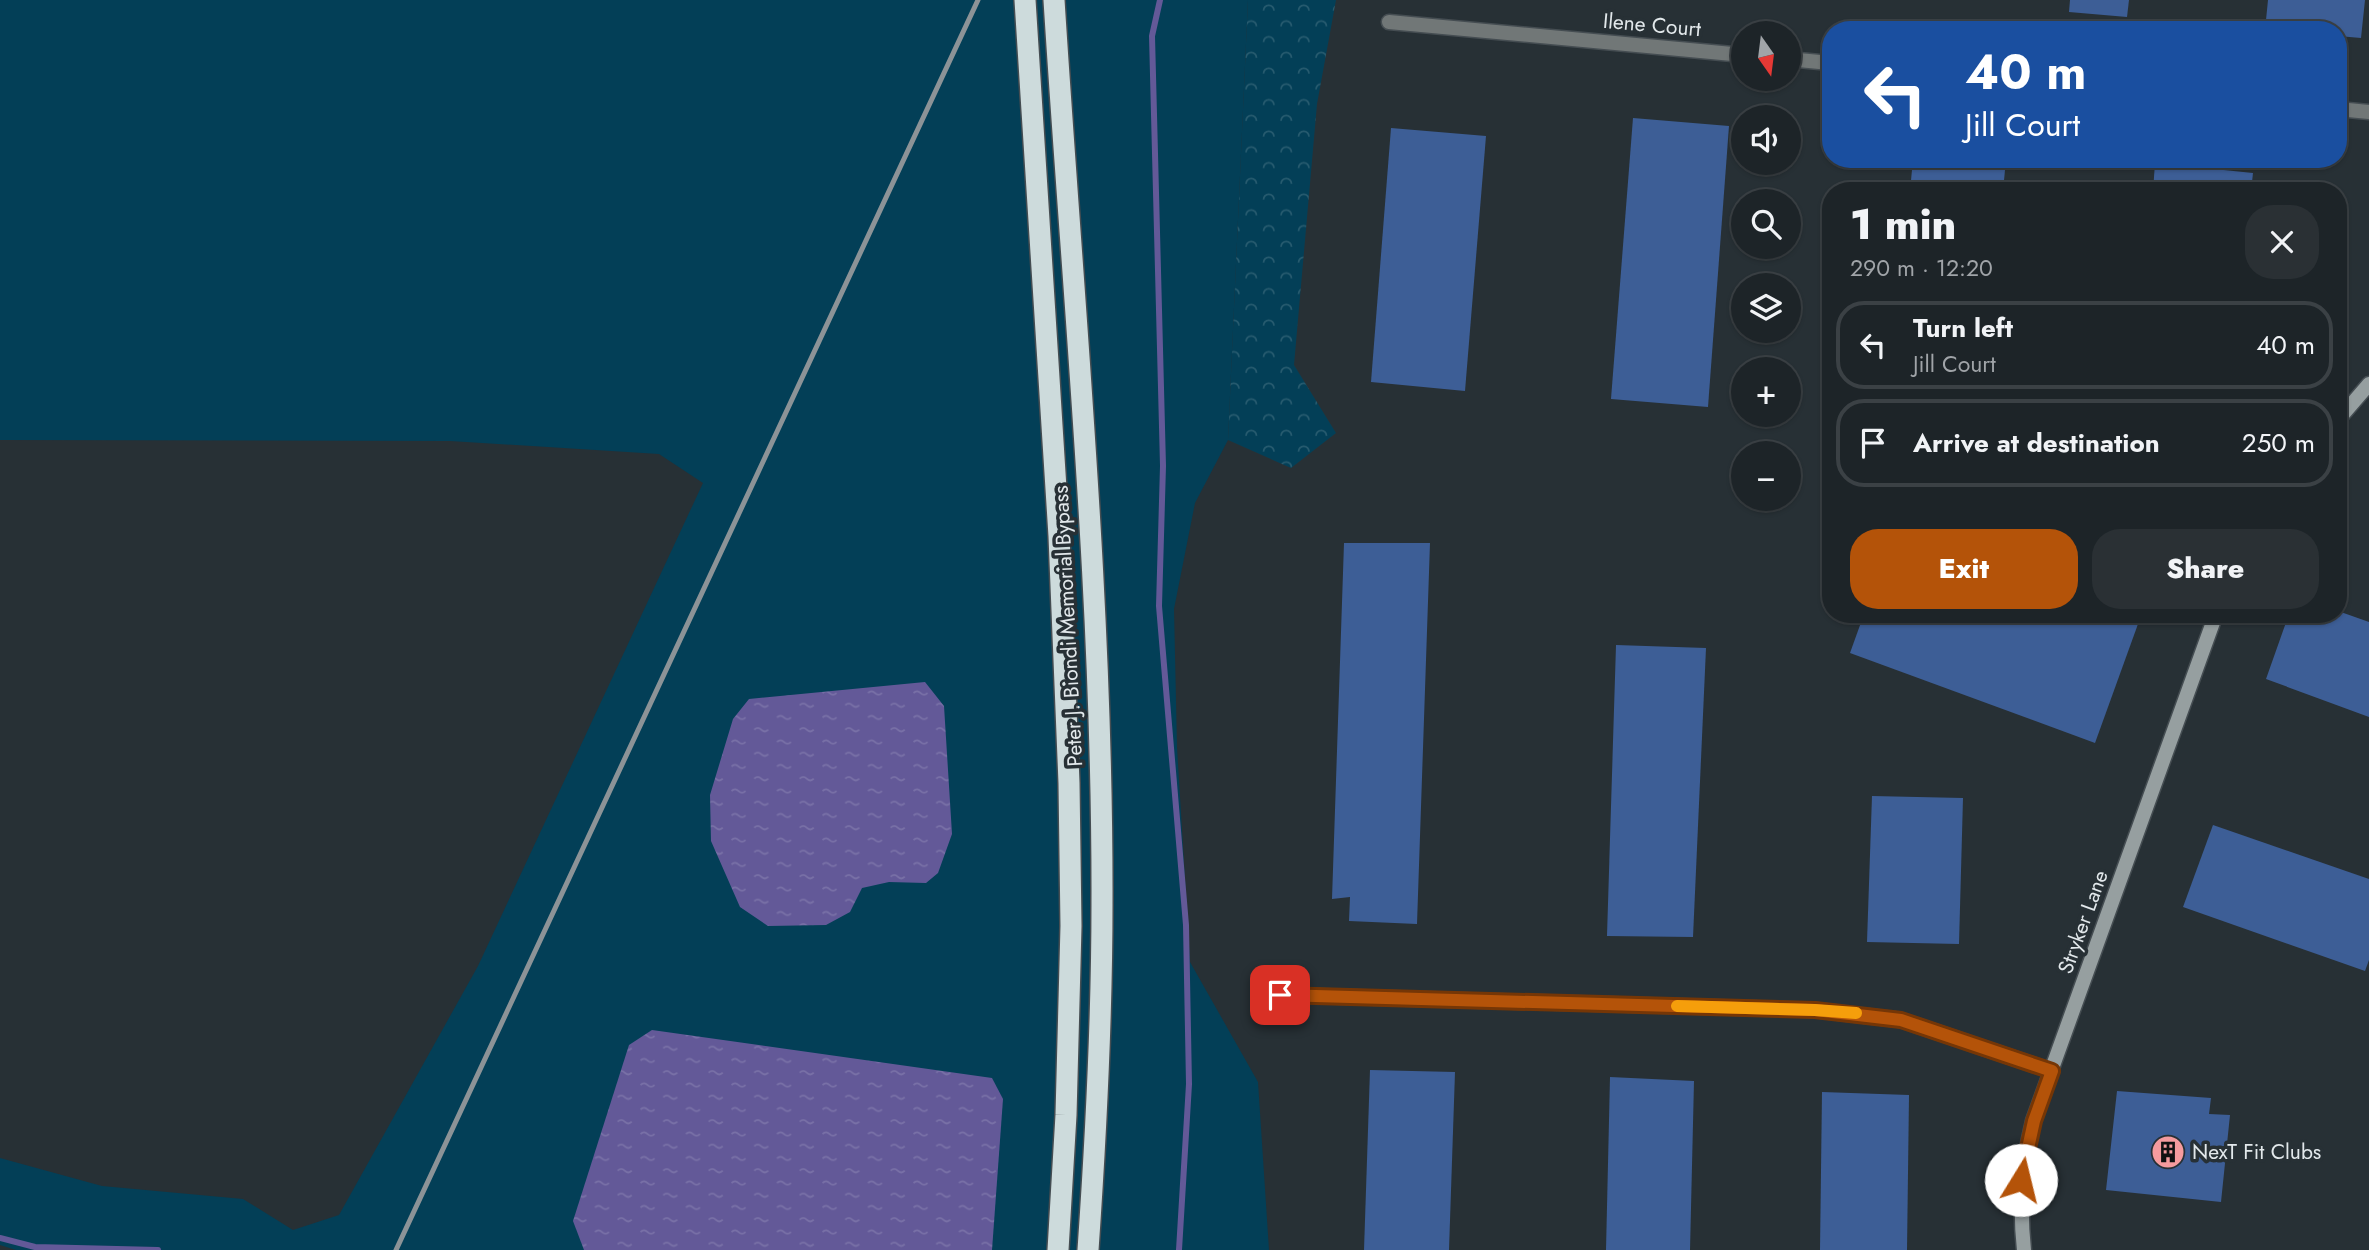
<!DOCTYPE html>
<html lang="en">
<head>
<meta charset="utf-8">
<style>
  :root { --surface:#1d2428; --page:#2a3034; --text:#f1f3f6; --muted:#a0a4a8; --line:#3b4145; --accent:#b45309 }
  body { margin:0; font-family:Jost,sans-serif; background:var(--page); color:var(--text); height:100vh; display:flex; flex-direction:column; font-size:26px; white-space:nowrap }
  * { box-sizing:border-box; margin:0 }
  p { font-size:23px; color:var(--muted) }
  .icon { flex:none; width:38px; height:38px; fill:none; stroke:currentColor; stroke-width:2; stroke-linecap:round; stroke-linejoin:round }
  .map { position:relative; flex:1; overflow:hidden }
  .sheet { position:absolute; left:1822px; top:182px; width:525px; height:441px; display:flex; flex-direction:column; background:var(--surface); border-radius:28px; box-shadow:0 2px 5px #0004,0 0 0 2px var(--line) }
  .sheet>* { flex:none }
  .guide { position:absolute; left:1822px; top:21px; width:525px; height:147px; border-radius:28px; box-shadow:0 2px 5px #0004,0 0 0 2px var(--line); background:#1a4fa0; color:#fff; overflow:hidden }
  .needle { width:46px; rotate:166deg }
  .buttons { position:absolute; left:1731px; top:21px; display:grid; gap:14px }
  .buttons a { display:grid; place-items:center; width:70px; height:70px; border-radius:50%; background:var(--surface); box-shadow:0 2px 5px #0004,0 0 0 2px var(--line); font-size:35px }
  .pin { position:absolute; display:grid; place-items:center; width:60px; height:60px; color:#fff; margin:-30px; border-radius:14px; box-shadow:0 4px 10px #0006 }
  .me { position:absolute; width:77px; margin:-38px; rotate:9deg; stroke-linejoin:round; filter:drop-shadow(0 0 5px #0008) }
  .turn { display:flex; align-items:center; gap:24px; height:147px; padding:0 28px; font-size:32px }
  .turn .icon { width:91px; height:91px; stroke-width:2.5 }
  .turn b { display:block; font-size:49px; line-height:60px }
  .round { display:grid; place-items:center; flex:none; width:74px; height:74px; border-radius:28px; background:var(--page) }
  .head { display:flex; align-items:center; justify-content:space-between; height:119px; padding:0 28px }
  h1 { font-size:42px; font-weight:800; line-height:52px }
  .primary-button { display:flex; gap:14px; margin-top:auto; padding:14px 28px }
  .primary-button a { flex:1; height:80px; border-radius:28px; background:var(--accent); color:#fff; font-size:28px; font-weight:800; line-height:80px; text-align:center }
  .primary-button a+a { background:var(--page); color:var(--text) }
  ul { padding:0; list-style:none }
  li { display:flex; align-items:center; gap:21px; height:88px; margin:0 14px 10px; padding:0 14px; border:4px solid var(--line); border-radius:28px }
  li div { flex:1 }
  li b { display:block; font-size:26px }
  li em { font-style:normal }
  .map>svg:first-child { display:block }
  .grass { fill:#033f57 }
  .forest { fill:url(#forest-crowns) }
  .water { fill:url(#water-ripples) }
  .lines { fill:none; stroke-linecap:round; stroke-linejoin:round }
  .stream { stroke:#635998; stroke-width:6 }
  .building { fill:#3d5e96 }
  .street-casing { stroke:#454d52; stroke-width:17 }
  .secondary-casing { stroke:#454d52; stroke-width:17 }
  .highway-casing { stroke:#454d52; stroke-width:24 }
  .street { stroke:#717777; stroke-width:14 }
  .secondary { stroke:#969fa0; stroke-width:14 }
  .highway { stroke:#cddbdc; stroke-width:21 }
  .rail { stroke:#8c9397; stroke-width:5 }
  .route-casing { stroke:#753606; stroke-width:18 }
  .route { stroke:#b45309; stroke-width:12 }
  .slow { stroke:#f59e0b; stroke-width:12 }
  .labels { text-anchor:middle; stroke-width:7; stroke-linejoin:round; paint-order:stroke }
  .street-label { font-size:21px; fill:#e2e8eb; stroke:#273035 }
  .poi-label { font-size:21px; fill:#e2e8eb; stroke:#273035; text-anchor:start }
</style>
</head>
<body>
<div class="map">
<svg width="2369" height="1250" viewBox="0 0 2369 1250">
  <defs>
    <pattern id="forest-crowns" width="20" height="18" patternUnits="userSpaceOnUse" patternTransform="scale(1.75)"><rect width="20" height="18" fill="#033f57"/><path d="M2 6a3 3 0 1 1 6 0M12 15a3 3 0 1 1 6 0" fill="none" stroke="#275b6f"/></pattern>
    <pattern id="water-ripples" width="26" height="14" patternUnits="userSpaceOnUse" patternTransform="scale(1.75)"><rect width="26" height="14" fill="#635998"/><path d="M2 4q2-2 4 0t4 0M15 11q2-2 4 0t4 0" fill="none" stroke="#7971a7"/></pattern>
  </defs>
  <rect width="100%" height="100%" fill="#273035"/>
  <polygon class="grass" points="0,0 1248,0 1228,440 1195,503 1174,609 1177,747 1190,962 1258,1082 1269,1250 16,1250 0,1245 0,1158 102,1186 243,1199 293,1230 339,1215 478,966 703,483 659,454 450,441 0,440"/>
  <polygon class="forest" points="1248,0 1336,0 1317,104 1294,365 1336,433 1291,468 1228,440"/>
  <g class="water">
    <polygon points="925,682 944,706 952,834 938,873 926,883 889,882 862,888 850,912 826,925 768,926 740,907 711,841 710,795 733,719 749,699"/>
    <polygon points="652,1030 992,1078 1003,1099 992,1250 584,1250 573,1221 629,1045"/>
  </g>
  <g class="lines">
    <g class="stream">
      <polyline points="1160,0 1152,36 1163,466 1159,606 1186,925 1189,1084 1179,1250"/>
      <polyline points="0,1238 35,1247 158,1250"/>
    </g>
  </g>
  <g class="building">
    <polygon points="2070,0 2129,0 2127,17 2069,12"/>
    <polygon points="2268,0 2365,0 2361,38 2338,36 2338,30 2265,30"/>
    <polygon points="1633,118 1729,126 1708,407 1611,399"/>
    <polygon points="1391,128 1486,136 1465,391 1371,382"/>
    <polygon points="1913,159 2006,159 2003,191 1910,191"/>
    <polygon points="2155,163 2253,173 2251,191 2153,191"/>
    <polygon points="1344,543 1430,543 1417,924 1349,921 1350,897 1332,899"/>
    <polygon points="2338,611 2369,622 2369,717 2266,679 2289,614 2338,614"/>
    <polygon points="1864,614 2113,614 2138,624 2095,743 1850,653"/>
    <polygon points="1616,645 1706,648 1693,937 1607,936"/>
    <polygon points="1872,796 1963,798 1959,944 1867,942"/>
    <polygon points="2213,825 2369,879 2369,960 2365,971 2183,907"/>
    <polygon points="1370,1070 1455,1072 1449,1250 1364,1250"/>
    <polygon points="1610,1077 1694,1081 1690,1250 1606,1250"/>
    <polygon points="2117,1091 2211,1098 2209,1114 2230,1115 2221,1202 2106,1190"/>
    <polygon points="1822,1092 1909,1095 1907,1250 1820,1250"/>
  </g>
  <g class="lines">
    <defs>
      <g id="street">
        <polyline points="1389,22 1743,55"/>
        <polyline points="1788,59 1830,63"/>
        <polyline points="2338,109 2369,112"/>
        <polyline points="1280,995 1815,1010 1901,1020 2052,1071"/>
      </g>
      <g id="secondary">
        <polyline points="2338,420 2369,384"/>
        <path d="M2024 1250C2019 1205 2022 1164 2033 1121L2216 614"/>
      </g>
      <g id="highway">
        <polyline points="1025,0 1059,536 1069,783 1071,926 1066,1115 1058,1250"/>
        <path d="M1054 0C1073 301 1103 603 1102 904 1102 1020 1096 1135 1088 1250"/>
      </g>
    </defs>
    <use href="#street" class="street-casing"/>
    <use href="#secondary" class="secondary-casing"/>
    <use href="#highway" class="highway-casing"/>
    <use href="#street" class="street"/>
    <use href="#secondary" class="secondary"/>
    <use href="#highway" class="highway"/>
    <polyline class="rail" points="396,1250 978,0"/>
  </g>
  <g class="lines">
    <defs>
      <polyline id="route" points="1280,995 1815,1010 1901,1020 2052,1071 2034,1121 2021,1180"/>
    </defs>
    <use href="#route" class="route-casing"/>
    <use href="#route" class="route"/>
    <polyline class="slow" points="1677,1006 1815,1010 1856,1013"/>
  </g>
  <defs>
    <symbol id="building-disc" viewBox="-11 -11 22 22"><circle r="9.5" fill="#f59b9e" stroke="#273035"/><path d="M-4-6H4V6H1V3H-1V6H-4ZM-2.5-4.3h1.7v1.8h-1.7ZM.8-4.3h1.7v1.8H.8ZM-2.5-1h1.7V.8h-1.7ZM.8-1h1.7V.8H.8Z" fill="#111"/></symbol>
  </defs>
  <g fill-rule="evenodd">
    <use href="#building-disc" x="2149" y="1133" width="38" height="38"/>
  </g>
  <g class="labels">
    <g class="street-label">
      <text transform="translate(1652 25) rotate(5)" y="7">Ilene Court</text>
      <text transform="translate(1068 626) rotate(-93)" y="7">Peter J. Biondi Memorial Bypass</text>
      <text transform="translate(2083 922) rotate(-70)" y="7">Stryker Lane</text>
    </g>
    <g class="poi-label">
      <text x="2192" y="1159">NexT Fit Clubs</text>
    </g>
  </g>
</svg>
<div class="buttons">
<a><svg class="needle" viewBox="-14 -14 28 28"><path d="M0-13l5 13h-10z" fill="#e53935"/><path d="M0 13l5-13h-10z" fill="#a0a4a8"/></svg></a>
<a><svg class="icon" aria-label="sound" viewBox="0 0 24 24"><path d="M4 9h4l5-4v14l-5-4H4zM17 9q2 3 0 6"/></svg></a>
<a><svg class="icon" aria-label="search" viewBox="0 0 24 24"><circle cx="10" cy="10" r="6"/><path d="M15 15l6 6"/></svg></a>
<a><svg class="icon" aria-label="layers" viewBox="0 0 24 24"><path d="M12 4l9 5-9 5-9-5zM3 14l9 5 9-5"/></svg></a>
<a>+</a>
<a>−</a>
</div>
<div class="pin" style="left:1280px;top:995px;background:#d93025"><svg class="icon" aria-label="arrive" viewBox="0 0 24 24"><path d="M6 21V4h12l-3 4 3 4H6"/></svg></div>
<svg class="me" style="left:2021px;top:1180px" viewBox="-20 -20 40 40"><circle r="19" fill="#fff"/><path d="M0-13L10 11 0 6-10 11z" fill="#b45309"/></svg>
<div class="guide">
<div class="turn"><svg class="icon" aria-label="left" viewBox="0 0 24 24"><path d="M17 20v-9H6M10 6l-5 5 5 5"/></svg><div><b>40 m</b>Jill Court</div></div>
</div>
<section class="sheet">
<div class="head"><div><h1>1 min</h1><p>290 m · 12:20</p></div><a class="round"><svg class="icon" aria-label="close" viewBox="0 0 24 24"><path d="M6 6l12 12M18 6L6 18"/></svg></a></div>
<ul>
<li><svg class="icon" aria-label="left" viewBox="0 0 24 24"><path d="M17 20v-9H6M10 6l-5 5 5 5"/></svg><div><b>Turn left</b><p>Jill Court</p></div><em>40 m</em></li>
<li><svg class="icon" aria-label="arrive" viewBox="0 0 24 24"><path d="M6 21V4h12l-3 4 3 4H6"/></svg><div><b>Arrive at destination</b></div><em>250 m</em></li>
</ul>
<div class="primary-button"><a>Exit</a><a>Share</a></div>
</section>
</div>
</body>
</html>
